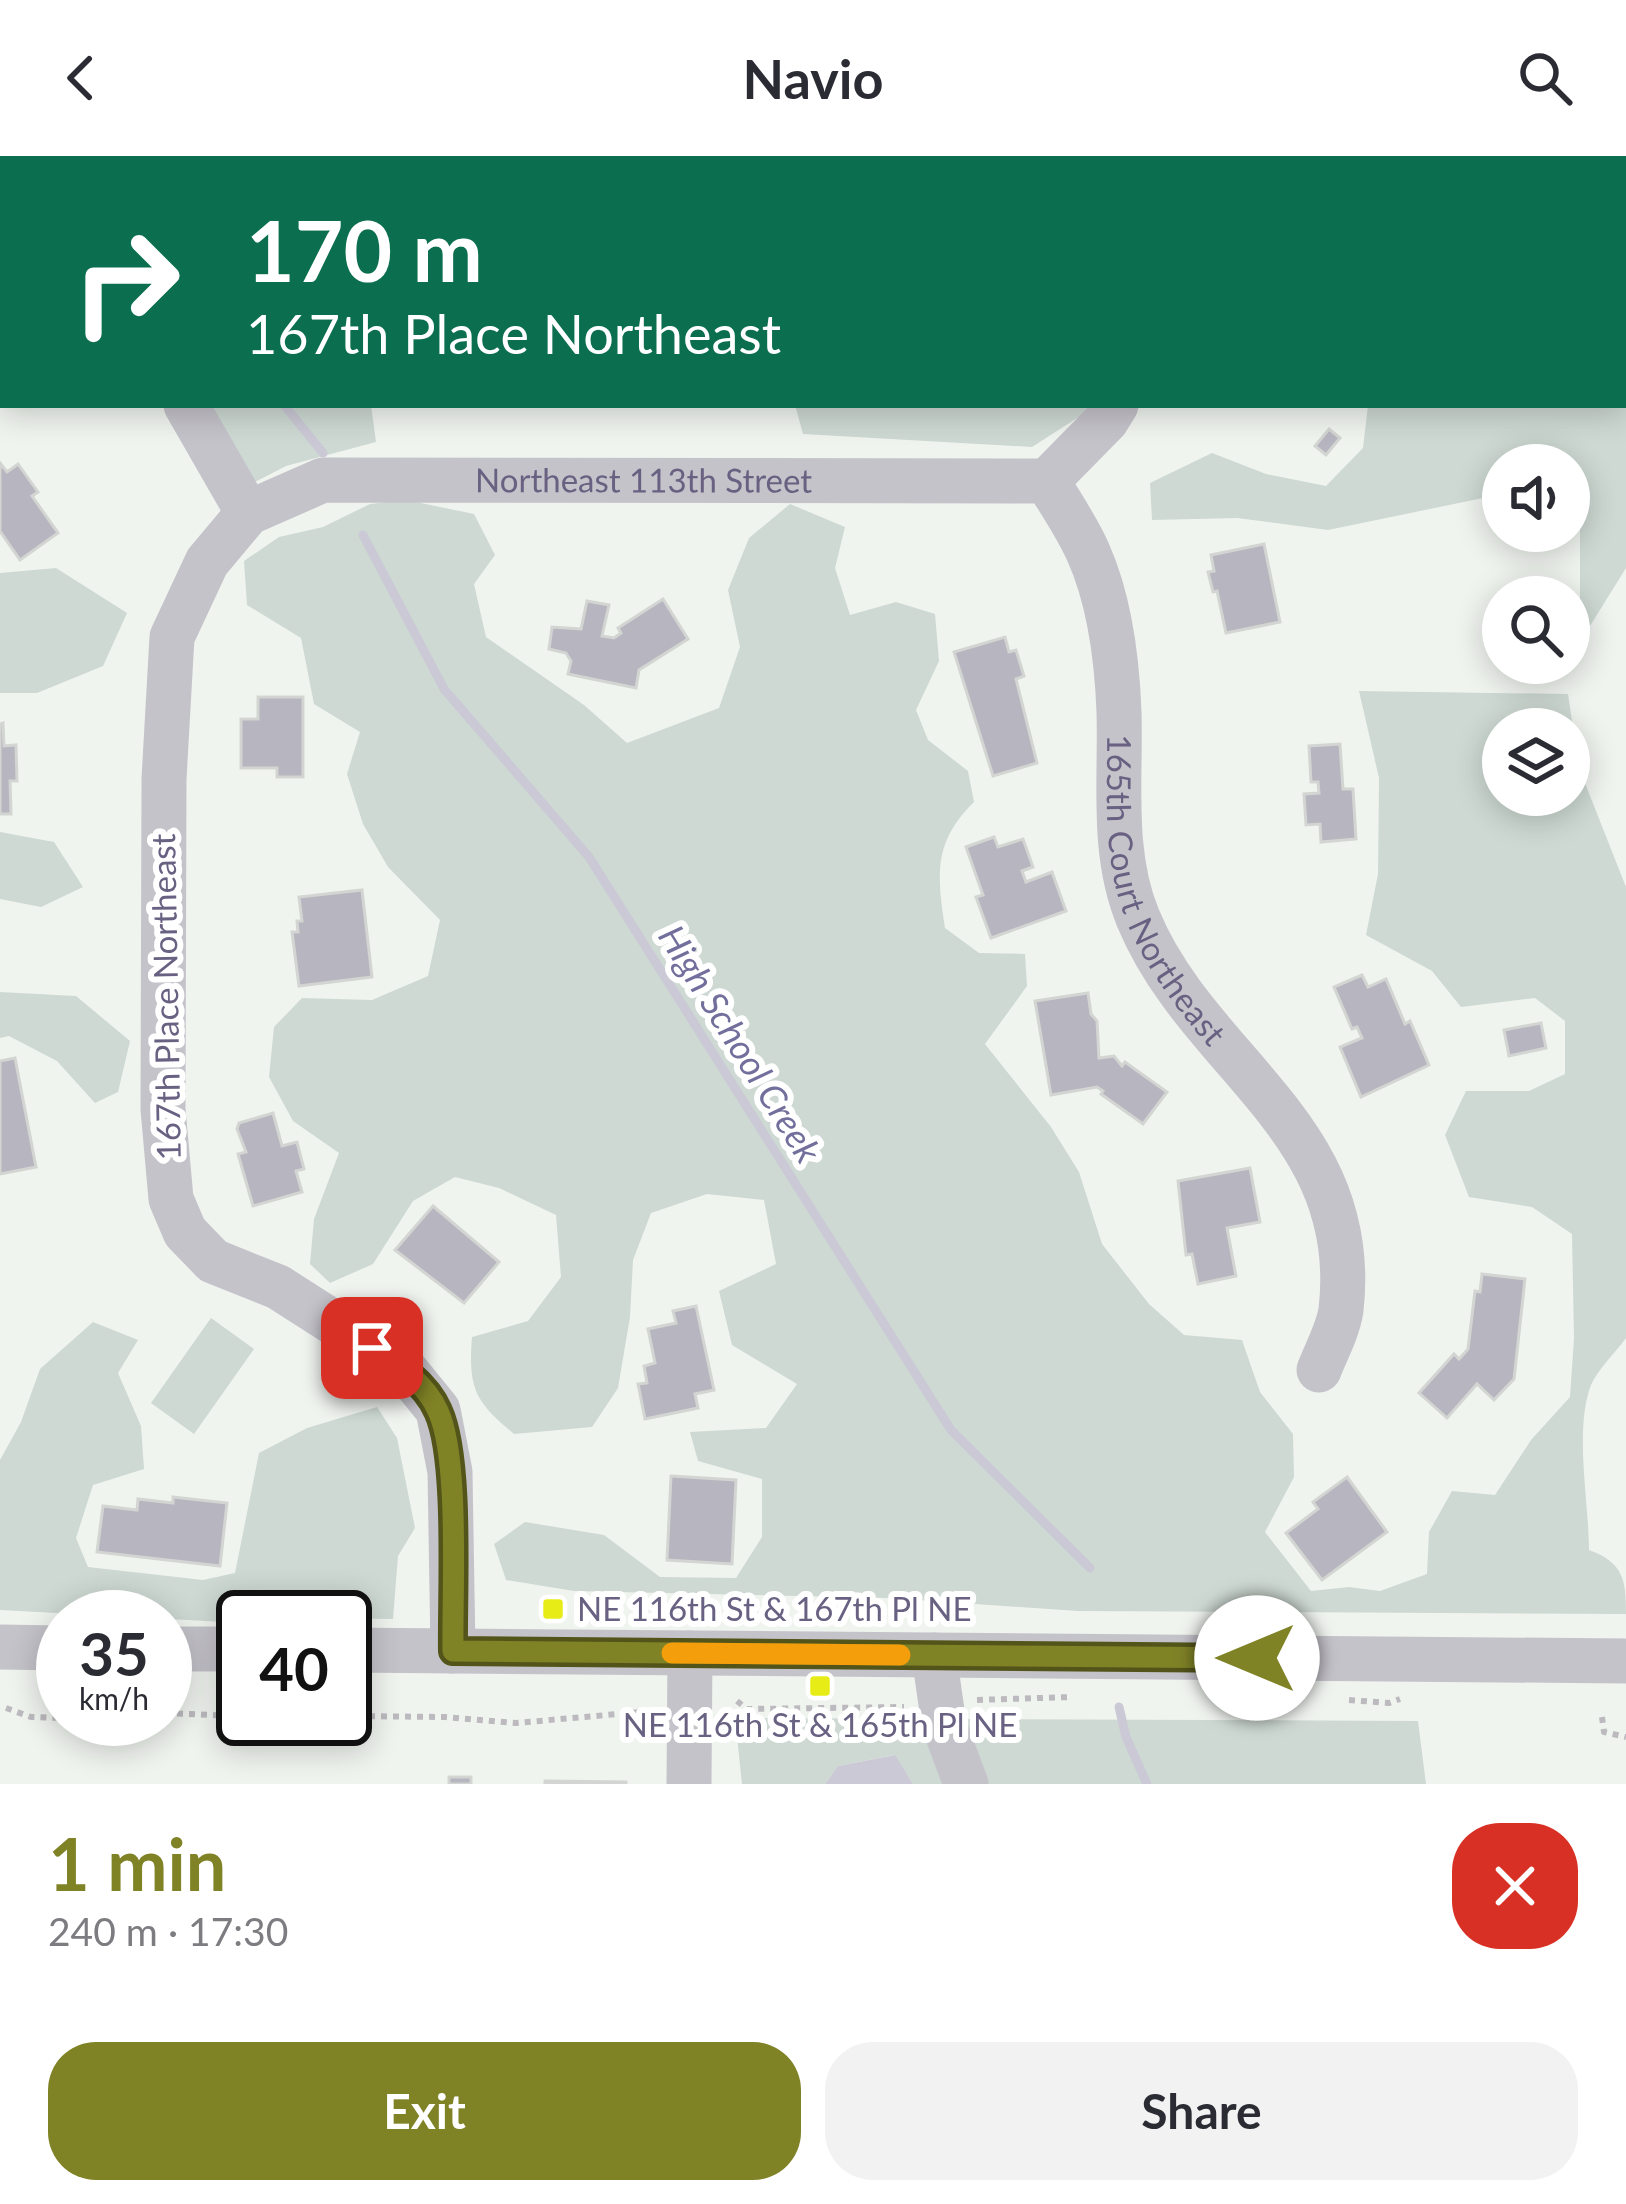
<!DOCTYPE html>
<html lang="en">
<head>
<meta charset="utf-8">
<style>
  :root { --surface:#fff; --page:#f2f2f3; --text:#2b2b33; --muted:#7c7c81; --accent:#808226 }
  body { margin:0; font-family:Lato,sans-serif; background:var(--page); color:var(--text); height:100vh; display:flex; flex-direction:column; font-size:45px; white-space:nowrap }
  * { box-sizing:border-box; margin:0 }
  p { font-size:39px; color:var(--muted) }
  .icon { flex:none; width:66px; height:66px; fill:none; stroke:currentColor; stroke-width:2; stroke-linecap:round; stroke-linejoin:round }
  .map { position:relative; height:1628px; overflow:hidden }
  .side { display:flex; flex-direction:column; background:var(--surface); flex:1 }
  .side>* { flex:none }
  .top-card { position:absolute; left:0px; top:0px; width:1626px; height:252px; box-shadow:0 6px 30px #0003; background:#0b6e4f; color:#fff; overflow:hidden }
  .fabs { position:absolute; left:1482px; top:288px; display:grid; gap:24px }
  .fabs a { display:grid; place-items:center; width:108px; height:108px; border-radius:50%; background:var(--surface); box-shadow:0 6px 30px #0003; font-size:60px }
  .speed { position:absolute; left:36px; top:1434px; display:flex; gap:24px; font-size:60px; font-weight:700; text-align:center }
  .speed>* { display:grid; place-content:center; width:156px; height:156px; border-radius:50%; background:var(--surface); box-shadow:0 6px 30px #0003; line-height:1 }
  .speed small { font-size:30px; font-weight:400 }
  .speed .limit { border:6px solid #111; border-radius:18px; background:#fff; color:#111 }
  .pin { position:absolute; display:grid; place-items:center; width:102px; height:102px; color:#fff; margin:-51px; border-radius:24px; box-shadow:0 6px 18px #0006 }
  .me { position:absolute; width:132px; margin:-66px; rotate:270deg; stroke-linejoin:round; filter:drop-shadow(0 0 9px #0008) }
  .turn { display:flex; align-items:center; gap:42px; height:252px; padding:0 48px; font-size:54px }
  .turn .icon { width:156px; height:156px; stroke-width:2.5 }
  .turn b { display:block; font-size:84px; line-height:102px }
  .round { display:grid; place-items:center; flex:none; width:126px; height:126px; border-radius:48px; background:var(--page) }
  .headline { display:flex; align-items:center; justify-content:space-between; height:204px; padding:0 48px }
  h1 { font-size:72px; font-weight:700; line-height:90px; color:var(--accent) }
  .cta { display:flex; gap:24px; margin-top:auto; padding:24px 48px }
  .cta a { flex:1; height:138px; border-radius:48px; background:var(--accent); color:#fff; font-size:48px; font-weight:700; line-height:138px; text-align:center }
  .cta a+a { background:var(--page); color:var(--text) }
  header { display:flex; justify-content:space-between; align-items:center; height:156px; padding:0 48px; background:var(--surface); font-size:54px; font-weight:700 }
  .map>svg:first-child { display:block }
  .green { fill:#ced9d3; fill-rule:evenodd }
  .water { fill:#cac9d5 }
  .lines { fill:none; stroke-linecap:round; stroke-linejoin:round }
  .stream { stroke:#cac9d5; stroke-width:9 }
  .building { fill:#b7b5bf; stroke:#d3d5d2; stroke-width:3 }
  .path { stroke:#bcbabf; stroke-width:6; stroke-dasharray:6 6; stroke-linecap:butt }
  .minor { stroke:#c5c3ca; stroke-width:45 }
  .route-casing { stroke:#535419; stroke-width:30 }
  .route { stroke:#808226; stroke-width:21 }
  .slow { stroke:#f59e0b; stroke-width:21 }
  .poi-dot { fill:#e7ec17; stroke:#fff; stroke-width:4.5 }
  .labels { text-anchor:middle; stroke-width:12; stroke-linejoin:round; paint-order:stroke }
  .street-label { font-size:33px; fill:#696182; stroke:#fff }
  .poi-label { font-size:33px; fill:#696182; stroke:#fff; text-anchor:start }
  .water-label { font-size:36px; font-style:italic; fill:#726f9c; stroke:#fff }
</style>
</head>
<body>
<header><svg class="icon" aria-label="back" viewBox="0 0 24 24"><path d="M15 5l-7 7 7 7"/></svg>Navio<svg class="icon" aria-label="search" viewBox="0 0 24 24"><circle cx="10" cy="10" r="6"/><path d="M15 15l6 6"/></svg></header>
<div class="map">
<svg width="1626" height="1628" viewBox="0 0 1626 1628">
  <rect width="100%" height="100%" fill="#f0f4ef"/>
  <g class="green">
    <polygon points="58,0 1036,0 60,3"/>
    <polygon points="1545,0 1626,0 1626,412 1580,486 1580,351 1569,349 1569,309 1503,309 1503,343 1488,341 1328,374 1237,362 1152,364 1150,327 1212,297 1266,318 1326,330 1363,292 1368,249 1623,249 1623,3"/>
    <polygon points="207,249 371,249 376,286 286,310 253,327"/>
    <polygon points="795,249 1088,249 1085,257 1032,291 803,278"/>
    <path d="M406 344 474 358 495 399 474 428 486 481 584 549 627 587 719 552 740 491 728 434 749 382 790 348 845 371 835 412 850 459 896 446 935 458 939 505 916 554 928 584 968 615 974 646C933 686 937 719 945 772L979 797 1025 798 1027 830 985 888 1051 971 1079 1016 1102 1088 1149 1148 1184 1179 1242 1184 1260 1236 1293 1278 1294 1321 1265 1376 1311 1435 1349 1431 1380 1435 1427 1418 1429 1376 1452 1335 1495 1339 1531 1284 1570 1241 1574 1182 1572 1078 1532 1051 1469 1041 1445 979 1466 935H1529L1565 918V865L1535 842 1461 851 1432 815 1366 779 1378 718 1379 622 1359 535 1568 538 1579 612 1626 731V1182C1616 1196 1598 1213 1591 1229 1574 1273 1589 1347 1589 1394 1624 1407 1626 1424 1626 1458L1078 1455 888 1442 574 1435 506 1424 494 1388 525 1366 604 1379 660 1421 736 1422 762 1381V1323L698 1305 690 1276 766 1272 797 1228 732 1189 719 1135 776 1108 764 1044 707 1038 651 1057 633 1104 630 1161 618 1232 592 1271 514 1278C475 1245 468 1233 472 1181L528 1165 561 1121 556 1059 499 1032 455 1021 413 1045 373 1108 330 1127 310 1108 314 1063 339 997 293 965 269 921 274 871 302 842 372 844 428 820 440 764 388 711 363 668 347 618 360 576 314 548 301 482 247 449 244 405 279 381 323 371 370 348ZM1503 573H1569V639H1503Z"/>
    <polygon points="56,412 127,457 103,510 37,537 0,537 0,417"/>
    <polygon points="0,676 54,686 83,731 41,751 0,743"/>
    <polygon points="0,836 76,840 130,885 118,936 95,947 57,905 9,880 0,882"/>
    <polygon points="211,1162 254,1193 194,1278 151,1247"/>
    <polygon points="93,1166 138,1184 118,1217 141,1270 144,1313 93,1329 76,1382 88,1411 203,1424 235,1417 259,1297 307,1272 377,1251 397,1282 415,1372 398,1400 393,1463 243,1461 243,1467 0,1454 0,1304 21,1266 40,1213"/>
    <polygon points="735,1562 1418,1565 1426,1628 913,1628 894,1599 838,1610 825,1628 742,1628"/>
  </g>
  <polygon class="water" points="895,1599 913,1628 825,1628 838,1610"/>
  <g class="lines">
    <g class="stream">
      <polyline points="176,0 176,3"/>
      <polyline points="284,249 323,297"/>
      <polyline points="363,379 444,533 589,701 951,1274 1090,1412"/>
      <polyline points="1119,1551 1126,1581 1147,1628"/>
    </g>
  </g>
  <g class="building">
    <polygon points="1329,273 1340,282 1326,299 1315,290"/>
    <polygon points="0,307 7,316 18,308 38,336 32,340 58,377 20,404 0,375"/>
    <polygon points="1264,388 1280,466 1226,477 1217,435 1213,436 1208,416 1214,415 1211,399"/>
    <polygon points="663,443 688,483 639,514 636,532 568,518 571,505 566,497 549,493 552,471 581,473 587,445 609,449 602,480 614,482 621,477 618,472"/>
    <polygon points="1005,481 1009,496 1016,494 1024,520 1016,523 1037,607 993,620 954,496"/>
    <polygon points="258,541 303,541 303,621 277,621 277,612 241,612 241,563 258,563"/>
    <polygon points="3,567 4,590 16,589 17,625 10,625 11,658 0,658 0,568"/>
    <polygon points="1340,588 1343,633 1353,633 1356,683 1321,686 1320,668 1306,669 1304,638 1319,637 1318,626 1311,626 1309,590"/>
    <polygon points="994,681 998,691 1023,683 1033,711 1022,715 1026,726 1052,716 1066,755 991,782 976,741 983,739 966,691"/>
    <polygon points="362,734 372,821 299,830 292,776 298,776 297,765 302,765 299,741"/>
    <polygon points="1362,819 1368,831 1386,823 1405,868 1410,865 1429,909 1361,941 1340,891 1362,882 1357,871 1352,873 1334,831"/>
    <polygon points="1088,837 1091,858 1097,865 1099,902 1114,900 1122,910 1125,906 1167,936 1143,968 1101,938 1103,935 1097,931 1051,939 1035,845"/>
    <polygon points="1541,867 1546,892 1509,900 1504,874"/>
    <polygon points="15,902 36,1011 0,1018 0,905"/>
    <polygon points="273,957 282,990 297,986 304,1013 296,1015 302,1036 253,1050 238,998 246,996 237,973 239,967"/>
    <polygon points="1250,1012 1260,1066 1227,1072 1236,1120 1198,1128 1192,1098 1186,1099 1178,1025"/>
    <polygon points="433,1050 499,1106 464,1147 395,1094"/>
    <polygon points="1482,1118 1525,1123 1514,1223 1494,1244 1477,1228 1447,1262 1419,1237 1454,1198 1459,1203 1468,1193 1475,1135 1480,1136"/>
    <polygon points="696,1150 714,1234 695,1238 698,1252 645,1263 638,1228 647,1227 644,1210 655,1207 648,1173 676,1167 673,1155"/>
    <polygon points="671,1320 736,1324 732,1408 667,1404"/>
    <polygon points="1347,1321 1387,1376 1322,1424 1286,1377 1318,1353 1313,1346"/>
    <polygon points="173,1341 227,1347 220,1410 97,1396 103,1350 137,1354 138,1343 173,1347"/>
    <rect x="449" y="1621" width="22" height="7"/>
    <polygon points="545,1625 626,1626 626,1628 545,1628"/>
  </g>
  <g class="lines">
    <g class="path">
      <polyline points="977,1544 1071,1541"/>
      <polyline points="1349,1544 1389,1547 1400,1543"/>
      <polyline points="737,1545 747,1553 904,1551"/>
      <polyline points="6,1552 31,1561 63,1562"/>
      <polyline points="165,1557 301,1563"/>
      <polyline points="345,1560 445,1561 516,1567 652,1555"/>
      <polyline points="1602,1561 1604,1576 1626,1581"/>
    </g>
    <g class="minor">
      <polyline points="18,0 20,3"/>
      <polyline points="1152,3 1152,0"/>
      <polyline points="186,249 248,357"/>
      <path id="s1" d="M1047 325C1061 348 1077 371 1088 396 1110 445 1117 502 1119 556 1121 625 1111 697 1138 762 1198 908 1362 971 1341 1154 1338 1174 1326 1196 1319 1214"/>
      <polyline points="1047,325 1106,265 1116,249"/>
      <polyline points="0,1491 63,1492"/>
      <polyline points="165,1493 243,1493"/>
      <polyline points="345,1494 1626,1505"/>
      <path id="s2" d="M453 1495 450 1316 438 1254 403 1211 278 1131 213 1105 185 1076 171 1043 163 953 164 623 172 481 207 406 248 357 323 324 1047 325"/>
      <polyline points="934,1499 944,1569 966,1628"/>
      <polyline points="689,1628 690,1497"/>
    </g>
  </g>
  <g class="lines">
    <defs>
      <path id="route" d="M372 1192C396 1207 426 1227 438 1255 460 1302 452 1438 453 1495L1257 1502"/>
    </defs>
    <use href="#route" class="route-casing"/>
    <use href="#route" class="route"/>
    <polyline class="slow" points="672,1497 900,1499"/>
  </g>
  <g class="poi-dot">
    <rect x="541" y="1441" width="24" height="24" rx="6"/>
    <rect x="808" y="1518" width="24" height="24" rx="6"/>
  </g>
  <g class="labels">
    <g class="street-label">
      <text dy="12" stroke="none"><textPath href="#s2" startOffset="1704">Northeast 113th Street</textPath></text>
      <text dy="12" stroke="none"><textPath href="#s1" startOffset="435">165th Court Northeast</textPath></text>
      <text transform="translate(166 841) rotate(-91)" y="12">167th Place Northeast</text>
    </g>
    <g class="poi-label">
      <text x="577" y="1465">NE 116th St &amp; 167th Pl NE</text>
      <text x="820" y="1581" text-anchor="middle">NE 116th St &amp; 165th Pl NE</text>
    </g>
    <g class="water-label">
      <text transform="translate(740 888) rotate(58)" y="13">High School Creek</text>
    </g>
  </g>
</svg>
<div class="fabs">
<a><svg class="icon" aria-label="sound" viewBox="0 0 24 24"><path d="M4 9h4l5-4v14l-5-4H4zM17 9q2 3 0 6"/></svg></a>
<a><svg class="icon" aria-label="search" viewBox="0 0 24 24"><circle cx="10" cy="10" r="6"/><path d="M15 15l6 6"/></svg></a>
<a><svg class="icon" aria-label="layers" viewBox="0 0 24 24"><path d="M12 4l9 5-9 5-9-5zM3 14l9 5 9-5"/></svg></a>
</div>
<div class="speed"><div>35<small>km/h</small></div><div class="limit">40</div></div>
<div class="pin" style="left:372px;top:1192px;background:#d93025"><svg class="icon" aria-label="arrive" viewBox="0 0 24 24"><path d="M6 21V4h12l-3 4 3 4H6"/></svg></div>
<svg class="me" style="left:1257px;top:1502px" viewBox="-20 -20 40 40"><circle r="19" fill="#fff"/><path d="M0-13L10 11 0 6-10 11z" fill="#808226"/></svg>
<div class="top-card">
<div class="turn"><svg class="icon" aria-label="right" viewBox="0 0 24 24"><path d="M7 20v-9h11M14 6l5 5-5 5"/></svg><div><b>170 m</b>167th Place Northeast</div></div>
</div>
</div>
<section class="side">
<div class="headline"><div><h1>1 min</h1><p>240 m · 17:30</p></div><a class="round" style="background:#d93025;color:#fff"><svg class="icon" aria-label="close" viewBox="0 0 24 24"><path d="M6 6l12 12M18 6L6 18"/></svg></a></div>
<div class="cta"><a>Exit</a><a>Share</a></div>
</section>
</body>
</html>
